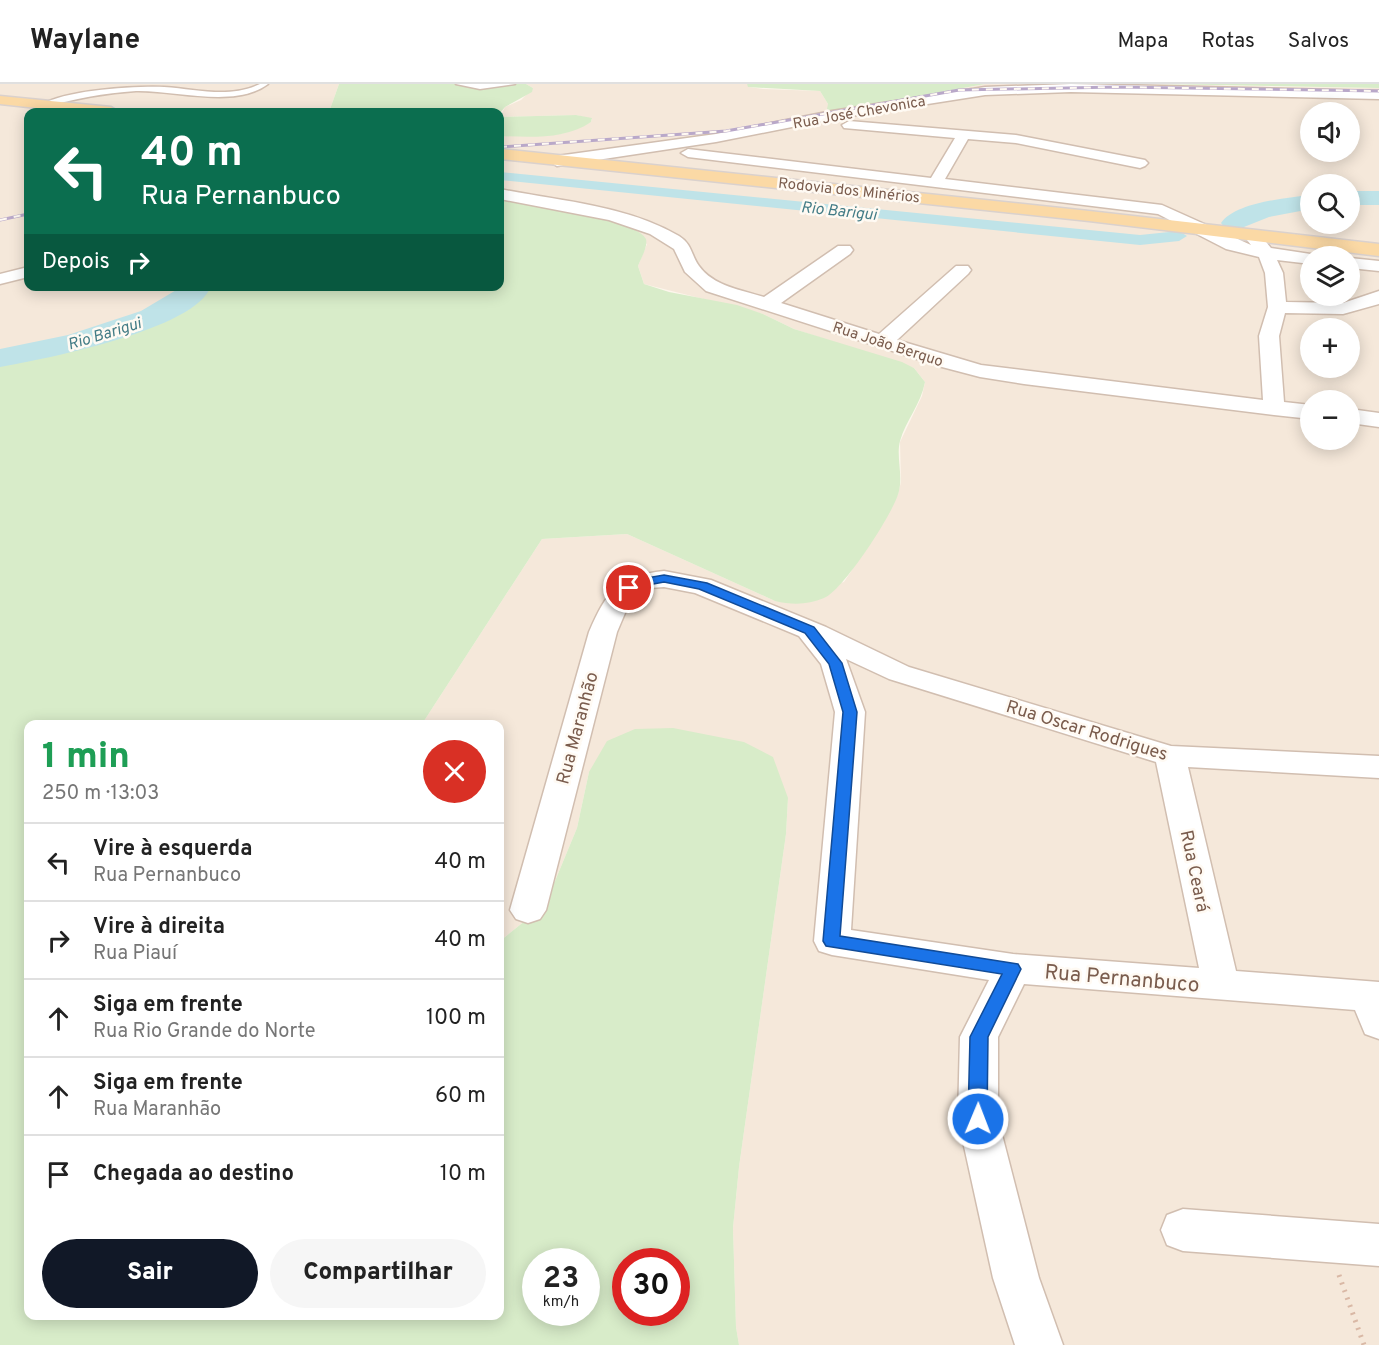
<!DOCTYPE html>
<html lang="pt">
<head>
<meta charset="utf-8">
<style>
  :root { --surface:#fff; --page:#f6f6f6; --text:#222; --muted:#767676; --line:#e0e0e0; --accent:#111827 }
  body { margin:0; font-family:Overpass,sans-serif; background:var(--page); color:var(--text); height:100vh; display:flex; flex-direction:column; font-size:22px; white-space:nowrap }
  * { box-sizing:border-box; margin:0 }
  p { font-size:20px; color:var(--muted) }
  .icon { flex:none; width:33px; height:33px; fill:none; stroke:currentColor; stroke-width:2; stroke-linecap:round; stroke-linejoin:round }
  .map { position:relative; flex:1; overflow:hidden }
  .side { position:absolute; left:24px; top:636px; width:480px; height:600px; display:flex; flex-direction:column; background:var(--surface); border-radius:12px; box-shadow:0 3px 15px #0003 }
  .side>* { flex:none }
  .banner { position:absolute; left:24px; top:24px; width:480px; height:183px; border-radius:12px; box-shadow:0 3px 15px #0003; background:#0b6e4f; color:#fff; overflow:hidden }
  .controls { position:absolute; left:1300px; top:18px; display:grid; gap:12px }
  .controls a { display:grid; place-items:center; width:60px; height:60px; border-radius:50%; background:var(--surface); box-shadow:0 3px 15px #0003; font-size:30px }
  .speed { position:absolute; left:522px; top:1164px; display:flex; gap:12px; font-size:30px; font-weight:700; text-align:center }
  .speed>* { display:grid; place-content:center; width:78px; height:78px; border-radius:50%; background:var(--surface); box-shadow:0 3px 15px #0003; line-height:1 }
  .speed small { font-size:15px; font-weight:400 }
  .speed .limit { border:9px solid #d22; background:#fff; color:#111 }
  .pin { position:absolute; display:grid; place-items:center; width:51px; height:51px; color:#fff; margin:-26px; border:3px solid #fff; border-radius:50%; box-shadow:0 2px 6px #0007 }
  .me { position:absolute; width:66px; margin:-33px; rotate:1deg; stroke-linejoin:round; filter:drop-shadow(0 0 4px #0008) }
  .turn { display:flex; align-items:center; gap:21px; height:126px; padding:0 18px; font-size:27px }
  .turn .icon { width:78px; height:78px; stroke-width:2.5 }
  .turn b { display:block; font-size:42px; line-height:51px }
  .then { display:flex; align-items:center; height:57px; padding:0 18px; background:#0003; gap:12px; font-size:22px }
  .round { display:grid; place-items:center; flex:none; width:63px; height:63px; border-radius:32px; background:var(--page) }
  .summary { display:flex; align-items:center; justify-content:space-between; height:102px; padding:0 18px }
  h1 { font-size:36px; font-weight:800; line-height:45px; color:#1e9e55 }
  .button { display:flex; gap:12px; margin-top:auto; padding:12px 18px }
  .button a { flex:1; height:69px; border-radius:36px; background:var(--accent); color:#fff; font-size:24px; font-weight:800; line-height:69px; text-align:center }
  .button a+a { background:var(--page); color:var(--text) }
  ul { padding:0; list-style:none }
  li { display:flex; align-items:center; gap:18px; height:78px; padding:0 18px; border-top:2px solid var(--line) }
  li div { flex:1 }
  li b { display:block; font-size:22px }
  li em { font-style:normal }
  header { display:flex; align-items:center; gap:36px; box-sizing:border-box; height:84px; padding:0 30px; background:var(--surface); border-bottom:2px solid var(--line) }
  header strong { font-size:28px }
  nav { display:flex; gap:33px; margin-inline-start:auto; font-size:21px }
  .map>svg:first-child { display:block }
  .residential { fill:#f5e8da; fill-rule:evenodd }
  .green { fill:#d8ecc9; fill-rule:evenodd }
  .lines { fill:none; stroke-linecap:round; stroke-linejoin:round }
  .canal { fill:#bfe3e8; fill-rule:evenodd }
  .river { fill:#bfe3e8; fill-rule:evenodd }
  .service-casing { stroke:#d1beb0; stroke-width:3 }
  .minor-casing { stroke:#d1beb0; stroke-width:3 }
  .primary-casing { stroke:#dad1cd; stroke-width:3 }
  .path { stroke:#d9b8a5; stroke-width:5; stroke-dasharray:2 6; stroke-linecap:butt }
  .service { fill:#fff; fill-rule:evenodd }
  .minor { fill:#fff; fill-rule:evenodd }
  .primary { fill:#fbd9a5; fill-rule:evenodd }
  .rail-casing { stroke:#b9a8c9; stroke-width:3 }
  .rail { stroke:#fffaf3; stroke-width:2; stroke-dasharray:7; stroke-linecap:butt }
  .route { fill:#1a73e8; stroke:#114b97; stroke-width:1.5 }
  .labels { text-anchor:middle; stroke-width:5; stroke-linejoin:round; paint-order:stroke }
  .far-street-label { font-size:15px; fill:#7a5c4d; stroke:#fffaf3 }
  .far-water-label { font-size:16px; font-style:italic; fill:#437c86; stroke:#fffaf3 }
  .street-label { font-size:18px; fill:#7a5c4d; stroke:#fffaf3 }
  .near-street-label { font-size:21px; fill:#7a5c4d; stroke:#fffaf3 }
</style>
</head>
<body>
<header>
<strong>Waylane</strong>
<nav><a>Mapa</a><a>Rotas</a><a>Salvos</a></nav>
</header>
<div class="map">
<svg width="1379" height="1261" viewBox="0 0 1379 1261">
  <rect width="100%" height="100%" fill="#fdf6ec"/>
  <g class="residential">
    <polygon points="0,0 339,0 329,28 28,28 28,202 209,203 189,225 22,270 0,280"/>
    <path d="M526 0H747L749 3 763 5 820 7 828 20 853 26 985 0 1379 4V1261H739L736 1243 733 1144 739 1083 786 750 788 714 589 688 577 744 555 797 531 832 500 857V640H422L542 455 627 450 775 517 844 498 884 438 898 410 901 398 900 358 922 312 925 298 914 284 794 245 763 230 644 200 638 182 647 160 578 128 500 109V52H543L564 49 591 38 592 35 576 31 500 33 505 23 521 16 533 4ZM1311 28H1350V68H1311ZM1311 100H1350V140H1311ZM1311 172H1350V212H1311ZM1311 244H1350V284H1311ZM1311 316H1350V356H1311Z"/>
  </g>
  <g class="green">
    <polygon points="339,0 526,0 533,4 532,8 505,23 500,29 329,28"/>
    <polygon points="747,0 985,0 832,28 827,25 828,20 820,7 748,3"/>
    <polygon points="1155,0 1379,0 1379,4"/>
    <path d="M576 31 592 34 591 38C565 56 529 53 500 52V33Z"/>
    <path d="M500 109C523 115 639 136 646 155 648 163 641 174 638 182L644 200 669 208 737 221 763 230 794 245 902 278 914 284 925 298C921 320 906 336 900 357 896 372 903 391 899 407 895 427 843 507 824 514 808 521 792 521 775 517L627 450 542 455 422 640H28V1232H500V857L531 832 555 797 577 744 589 688 607 657 635 645 673 644 744 658 773 673 788 714 786 750 739 1083 733 1144 736 1243 739 1261H0V280L22 270 189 225 209 203 500 202ZM536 1178H586V1228H536ZM626 1178H676V1228H626Z"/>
  </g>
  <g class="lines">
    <polygon class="canal" points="500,88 1140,151 1179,147 1187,152 1179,157 1140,161 500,96"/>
    <g class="river">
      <rect x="1350" y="107" width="29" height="14"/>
      <path d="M1311 111V125L1269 133 1234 147 1225 144 1221 139C1236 118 1287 114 1311 111Z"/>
      <path d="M183 202H211C196 246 44 275 0 283V265L68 251 141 227Z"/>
    </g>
    <defs>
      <g id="service">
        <path d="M260 0H268C235 25 175 6 136 7 104 9 74 15 44 23L41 21C66 6 133 2 164 3 197 5 229 15 260 0Z"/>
        <polygon points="456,0 515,0 480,5"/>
      </g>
      <g id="minor">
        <polygon points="1071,0 1379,7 1379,15 1071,8 985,11 832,35 716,58 557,82 549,77 557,72 716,50 832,27 985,3"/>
        <path d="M849 37 1016 51 1145 76 1148 79 1145 82 1140 84 1016 59 968 55 945 95 1162 121 1251 161 1247 156 1250 152C1262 149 1264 156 1271 164L1317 171 1311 172V180L1277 176 1283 189 1286 218 1343 219 1379 207V220L1343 230 1285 229 1279 252 1284 318 1311 321V335L1274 331 1024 300 980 293 942 283 706 207 685 188 674 165 650 150 609 136 500 115V105C559 117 626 121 679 152 692 160 691 171 699 182 713 202 742 206 764 213L838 162H850L853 166 850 170 781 219 879 250 956 182H968L971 186 968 190 897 256 981 281 1263 316 1259 252 1268 223 1265 189 1259 173 1226 165 1158 130 688 73 681 69 688 65 931 94 955 54 844 44 842 41Z"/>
        <polygon points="1350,174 1379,177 1379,187 1350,184"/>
        <polygon points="28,183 28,193 0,200 0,190"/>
        <polygon points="1350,325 1379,329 1379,343 1350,339"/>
        <path d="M664 487 711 496 826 543 909 583 1171 662 1379 672V694L1188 683 1236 887 1379 898V955L1365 950 1355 926 1024 900 998 953V1035L1039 1194 1063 1261H1015L993 1194 958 1035 960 953 989 896 832 871 819 867 814 857 835 628 821 580 799 552 695 509 664 503 650 504 638 510 628 522 617 548 546 826 540 835 528 839 516 835 510 826 589 548C607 507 617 492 664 487ZM846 575 889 595 1156 678 1199 884 1013 870 851 846 865 628Z"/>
        <polygon points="1183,1125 1379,1140 1379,1182 1183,1167 1167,1161 1161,1146 1167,1131"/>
      </g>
      <g id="primary">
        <polygon points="0,12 111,23 119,28 74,28 0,20"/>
        <polygon points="500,65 1089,127 1379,160 1379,172 1089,137 500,75"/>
      </g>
    </defs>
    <use href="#service" class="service-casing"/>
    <use href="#minor" class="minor-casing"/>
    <use href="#primary" class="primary-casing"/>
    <polyline class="path" points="1339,1191 1364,1261"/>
    <use href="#service" class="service"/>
    <use href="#minor" class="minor"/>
    <use href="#primary" class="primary"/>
    <defs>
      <g id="rail">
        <polyline points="500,63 726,47 959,6 1116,3 1379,7"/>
        <polyline points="0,136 28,130"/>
      </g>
    </defs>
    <use href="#rail" class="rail-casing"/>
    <use href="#rail" class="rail"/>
  </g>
  <polygon class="route" points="664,491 707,499 814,543 842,579 857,628 840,852 1018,880 1021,885 988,953 987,1035 984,1041 978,1044 971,1041 968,1035 970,953 1002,890 832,863 826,862 823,857 843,628 829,580 805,549 699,505 664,498 648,501 629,508 623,504 641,495"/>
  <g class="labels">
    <g class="far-street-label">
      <text transform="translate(859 28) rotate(-10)" y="5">Rua José Chevonica</text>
      <text transform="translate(849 106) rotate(6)" y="5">Rodovia dos Minérios</text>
      <text transform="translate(888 260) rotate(18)" y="5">Rua João Berquo</text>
    </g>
    <g class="far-water-label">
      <text transform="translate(839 126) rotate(6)" y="6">Rio Barigui</text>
      <text transform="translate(104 249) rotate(-17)" y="6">Rio Barigui</text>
    </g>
    <g class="street-label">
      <text transform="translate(577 644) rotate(-75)" y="6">Rua Maranhão</text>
      <text transform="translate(1087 646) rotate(17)" y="6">Rua Oscar Rodrigues</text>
      <text transform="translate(1195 787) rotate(78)" y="6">Rua Ceará</text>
    </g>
    <g class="near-street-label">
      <text transform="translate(1122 894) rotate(5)" y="7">Rua Pernanbuco</text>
    </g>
  </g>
</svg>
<div class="controls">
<a><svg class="icon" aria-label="sound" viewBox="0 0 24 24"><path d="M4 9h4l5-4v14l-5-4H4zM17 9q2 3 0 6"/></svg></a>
<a><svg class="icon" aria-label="search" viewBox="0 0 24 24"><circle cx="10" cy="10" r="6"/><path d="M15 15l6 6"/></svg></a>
<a><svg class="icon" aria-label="layers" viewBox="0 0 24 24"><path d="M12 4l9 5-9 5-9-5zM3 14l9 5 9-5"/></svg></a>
<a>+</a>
<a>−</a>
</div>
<div class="speed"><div>23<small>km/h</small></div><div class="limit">30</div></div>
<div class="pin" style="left:629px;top:504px;background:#d93025"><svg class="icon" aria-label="arrive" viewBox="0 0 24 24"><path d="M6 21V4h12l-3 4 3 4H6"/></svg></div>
<svg class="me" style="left:978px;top:1035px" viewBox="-20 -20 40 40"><circle r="17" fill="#1a73e8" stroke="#fff" stroke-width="3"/><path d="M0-11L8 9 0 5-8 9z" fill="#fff"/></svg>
<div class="banner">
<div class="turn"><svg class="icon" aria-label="left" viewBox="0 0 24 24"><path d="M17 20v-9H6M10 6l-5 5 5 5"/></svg><div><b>40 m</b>Rua Pernanbuco</div></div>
<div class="then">Depois<svg class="icon" aria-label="right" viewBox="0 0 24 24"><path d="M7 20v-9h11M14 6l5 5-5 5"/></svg></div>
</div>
<section class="side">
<div class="summary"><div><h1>1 min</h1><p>250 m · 13:03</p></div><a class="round" style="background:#d93025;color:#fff"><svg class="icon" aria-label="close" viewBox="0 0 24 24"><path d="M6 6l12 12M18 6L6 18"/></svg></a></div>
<ul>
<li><svg class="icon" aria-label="left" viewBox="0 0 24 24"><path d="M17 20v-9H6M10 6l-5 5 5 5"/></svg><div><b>Vire à esquerda</b><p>Rua Pernanbuco</p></div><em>40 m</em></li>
<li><svg class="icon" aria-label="right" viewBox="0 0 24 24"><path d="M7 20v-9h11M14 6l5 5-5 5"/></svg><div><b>Vire à direita</b><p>Rua Piauí</p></div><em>40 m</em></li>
<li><svg class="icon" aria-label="ahead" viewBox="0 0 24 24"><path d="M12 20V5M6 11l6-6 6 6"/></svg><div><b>Siga em frente</b><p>Rua Rio Grande do Norte</p></div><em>100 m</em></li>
<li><svg class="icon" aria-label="ahead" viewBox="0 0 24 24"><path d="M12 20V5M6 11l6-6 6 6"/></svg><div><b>Siga em frente</b><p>Rua Maranhão</p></div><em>60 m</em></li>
<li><svg class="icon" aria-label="arrive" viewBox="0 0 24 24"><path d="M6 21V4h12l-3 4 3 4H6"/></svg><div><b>Chegada ao destino</b></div><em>10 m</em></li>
</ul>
<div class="button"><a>Sair</a><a>Compartilhar</a></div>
</section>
</div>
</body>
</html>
